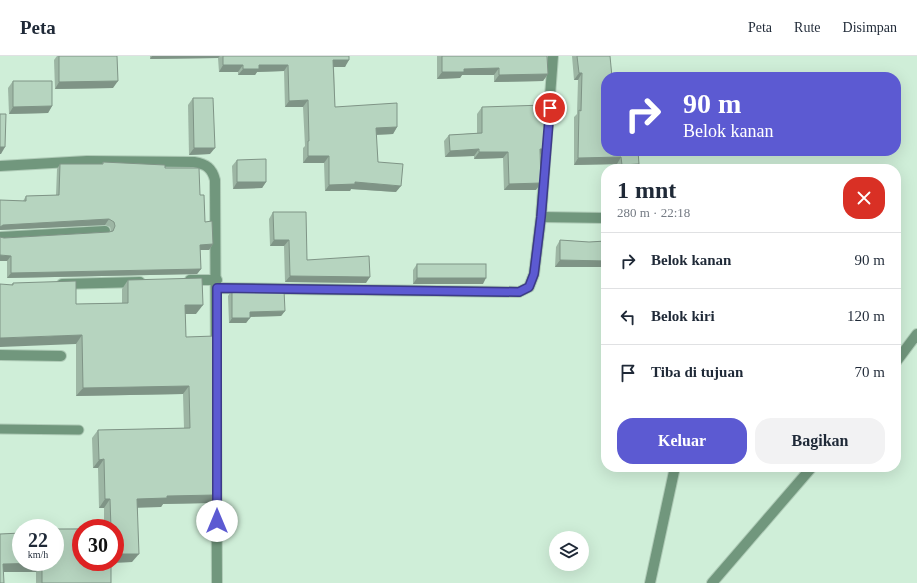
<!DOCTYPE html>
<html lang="id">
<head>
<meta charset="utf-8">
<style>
  :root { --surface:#fff; --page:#f2f2f3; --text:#1f2937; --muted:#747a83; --line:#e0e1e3; --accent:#5c5ad2 }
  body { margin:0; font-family:"Times New Roman",serif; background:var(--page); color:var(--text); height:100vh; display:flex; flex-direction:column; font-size:15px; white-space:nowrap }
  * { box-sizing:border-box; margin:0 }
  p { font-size:13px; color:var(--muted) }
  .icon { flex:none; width:22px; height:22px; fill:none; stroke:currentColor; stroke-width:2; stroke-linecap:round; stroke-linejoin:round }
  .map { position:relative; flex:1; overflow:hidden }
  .details { position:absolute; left:601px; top:108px; width:300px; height:308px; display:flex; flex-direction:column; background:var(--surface); border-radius:16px; box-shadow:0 4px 16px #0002 }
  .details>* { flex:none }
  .guide { position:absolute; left:601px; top:16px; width:300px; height:84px; border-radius:16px; box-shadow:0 4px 16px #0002; background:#5c5ad2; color:#fff; overflow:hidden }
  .tools { position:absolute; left:549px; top:475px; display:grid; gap:8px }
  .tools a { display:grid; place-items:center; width:40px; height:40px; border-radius:50%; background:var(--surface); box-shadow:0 4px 16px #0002; font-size:20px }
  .speed { position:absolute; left:12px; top:463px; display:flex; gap:8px; font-size:20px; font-weight:700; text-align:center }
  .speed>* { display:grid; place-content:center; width:52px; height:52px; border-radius:50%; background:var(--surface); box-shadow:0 4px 16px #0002; line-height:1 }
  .speed small { font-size:10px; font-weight:400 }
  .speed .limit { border:6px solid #d22; background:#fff; color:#111 }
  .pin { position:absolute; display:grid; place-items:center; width:34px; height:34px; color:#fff; margin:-17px; border:2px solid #fff; border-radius:50%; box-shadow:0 1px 4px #0007 }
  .me { position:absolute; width:44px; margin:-22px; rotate:0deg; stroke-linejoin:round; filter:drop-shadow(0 0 3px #0008) }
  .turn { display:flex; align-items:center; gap:14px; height:84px; padding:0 16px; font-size:18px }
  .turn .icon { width:52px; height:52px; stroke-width:2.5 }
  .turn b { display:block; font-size:28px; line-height:34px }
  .round { display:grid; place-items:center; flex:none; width:42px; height:42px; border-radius:16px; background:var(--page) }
  .summary { display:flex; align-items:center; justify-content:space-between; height:68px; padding:0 16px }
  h1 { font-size:24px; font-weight:600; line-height:30px }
  .button { display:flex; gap:8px; margin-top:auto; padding:8px 16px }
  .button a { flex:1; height:46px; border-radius:16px; background:var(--accent); color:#fff; font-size:16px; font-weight:600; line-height:46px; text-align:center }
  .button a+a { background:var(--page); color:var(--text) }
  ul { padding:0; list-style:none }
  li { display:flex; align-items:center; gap:12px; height:56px; padding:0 16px; border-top:1px solid var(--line) }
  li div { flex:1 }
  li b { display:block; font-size:15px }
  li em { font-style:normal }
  header { display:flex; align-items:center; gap:24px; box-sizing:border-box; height:56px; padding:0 20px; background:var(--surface); border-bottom:1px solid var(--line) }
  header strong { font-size:19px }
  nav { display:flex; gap:22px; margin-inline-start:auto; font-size:14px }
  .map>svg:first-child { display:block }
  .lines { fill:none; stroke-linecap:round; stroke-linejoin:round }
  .lane-casing { stroke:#afcbb7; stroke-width:11 }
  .street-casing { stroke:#afcbb7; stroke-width:12 }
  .lane { stroke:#71977d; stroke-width:9 }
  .street { stroke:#71977d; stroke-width:10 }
  .wall { fill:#9db6a4 }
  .shaded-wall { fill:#7f9486 }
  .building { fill:#b6d4bf; stroke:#7f9486 }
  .route-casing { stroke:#3c3a88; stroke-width:10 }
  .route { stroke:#5c5ad2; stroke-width:7 }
</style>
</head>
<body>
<header>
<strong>Peta</strong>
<nav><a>Peta</a><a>Rute</a><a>Disimpan</a></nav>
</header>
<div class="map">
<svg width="917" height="527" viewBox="0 0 917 527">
  <rect width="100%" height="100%" fill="#cfeed8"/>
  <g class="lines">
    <defs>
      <polyline id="lane" points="0,373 79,374"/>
      <g id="street">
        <path d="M0 110 87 105 194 106C206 108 212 112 215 124L217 527"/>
        <polyline points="541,161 606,162"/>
        <polyline points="0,181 105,175"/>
        <polyline points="190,224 217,224"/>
        <polyline points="62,228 140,226"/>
        <polyline points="217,232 519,236 529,231 534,218 541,161 553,0"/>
        <polyline points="0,299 61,300"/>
        <polyline points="896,306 917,278"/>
        <polyline points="650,527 675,411"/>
        <polyline points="712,527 812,411"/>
      </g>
    </defs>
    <use href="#lane" class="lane-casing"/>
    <use href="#street" class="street-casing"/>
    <use href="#lane" class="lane"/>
    <use href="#street" class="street"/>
  </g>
  <g class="wall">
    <polygon points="57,0 117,0 113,32 55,33 54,4"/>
    <polygon points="150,0 349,0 345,11 334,11 335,51 397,71 393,78 376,79 378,106 396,136 351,133 350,135 325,135 324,107 303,107 303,92 305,90 303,51 285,51 284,15 257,16 255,19 238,19 238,16 219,16 218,2 150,3"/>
    <polygon points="437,0 547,0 548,18 543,25 494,26 494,19 462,19 460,22 437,23"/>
    <polygon points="572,0 610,0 606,95 639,108 635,113 617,113 617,108 574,109 574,61 577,58 578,24 574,24"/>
    <polygon points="13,25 52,50 48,57 9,58 8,32"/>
    <polygon points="193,42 210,98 189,99 188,49"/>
    <polygon points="482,51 544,93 540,98 536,134 504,134 503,102 474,103 474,100 445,101 444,85 449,79 477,77 477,58"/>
    <polygon points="237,104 266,126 262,132 233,133 232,110"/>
    <polygon points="103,106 165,112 200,139 205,166 213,188 209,194 200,194 201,213 197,218 7,222 7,205 0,181 4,182 109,176 111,175 110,171 105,169 0,174 0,144 23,145 26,140 56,139 57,113 60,108 102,108"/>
    <polygon points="273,156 307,204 366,227 285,226 284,190 270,190 269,163"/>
    <polygon points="560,184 589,186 606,185 606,211 555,211 556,191"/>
    <polygon points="417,208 483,228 413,228 413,214"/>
    <polygon points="128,224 196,258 185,258 186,281 216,439 210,447 163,448 161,451 138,451 132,506 111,507 111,527 36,527 36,516 0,478 56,476 57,473 115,472 104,472 104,452 99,452 98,412 93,412 92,382 98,374 184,372 183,338 76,340 76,288 11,229 13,227 76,248 122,247 122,233"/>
    <polygon points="232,234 285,255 281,260 250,261 246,267 229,267 228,240"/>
  </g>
  <g class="shaded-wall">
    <polygon points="152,0 220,0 218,2 150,3"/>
    <polygon points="333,4 349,4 345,11 329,11"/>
    <polygon points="223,9 243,9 238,16 219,16"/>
    <polygon points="259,9 288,9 284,15 257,16 255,19 238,19 243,13"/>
    <polygon points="499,12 494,19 462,19 460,22 437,23 442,16 464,13"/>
    <polygon points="579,17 582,17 578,24 574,24"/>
    <polygon points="548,18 543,25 494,26 499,19"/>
    <polygon points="118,25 113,32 55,33 59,26"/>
    <polygon points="308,44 303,51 285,51 289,45"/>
    <polygon points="52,50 48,57 9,58 13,51"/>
    <polygon points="397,71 393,78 371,79 376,72"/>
    <polygon points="0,91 5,91 1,98 0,98"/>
    <polygon points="194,92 215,92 210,98 189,99"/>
    <polygon points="479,93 474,100 445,101 450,95"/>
    <polygon points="540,93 544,93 539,100"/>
    <polygon points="479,96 508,96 503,102 474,103"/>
    <polygon points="308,100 329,100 324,107 303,107"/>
    <polygon points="621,101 617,108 574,109 578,102"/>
    <polygon points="639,108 635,113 620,113 622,109"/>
    <polygon points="237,126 266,126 262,132 233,133"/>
    <polygon points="355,126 401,130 396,136 351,133 350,135 325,135 329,129"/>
    <polygon points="541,127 536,134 504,134 509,128"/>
    <polygon points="109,163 105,169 0,174 0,171 3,169"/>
    <polygon points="274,184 289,184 284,190 270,190"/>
    <polygon points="213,188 209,194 197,194 200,189"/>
    <polygon points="0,199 11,200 7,205 0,205"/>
    <polygon points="560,204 606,205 606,211 555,211"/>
    <polygon points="201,213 197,218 7,222 11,217"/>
    <polygon points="290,220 370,221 366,227 285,226"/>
    <polygon points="417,222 486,222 483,228 413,228"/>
    <polygon points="185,249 203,249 196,258 179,258"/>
    <polygon points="285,255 281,260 246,261 250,256"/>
    <polygon points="232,262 250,262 246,267 229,267"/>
    <polygon points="82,279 76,288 0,291 0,282"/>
    <polygon points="189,330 183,338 76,340 83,332"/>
    <polygon points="104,403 98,412 93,412 99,404"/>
    <polygon points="216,439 210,447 163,448 161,451 131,452 137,443 167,440"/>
    <polygon points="105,443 110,443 104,452 99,452"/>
    <polygon points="115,498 139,498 132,506 105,507 105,506 115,506"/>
    <polygon points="42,507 36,516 0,516 3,508"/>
  </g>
  <g class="building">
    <polygon points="59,0 117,0 118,25 59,26"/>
    <polygon points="223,0 349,0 349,4 333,4 335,51 397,47 397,71 376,72 378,106 403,108 401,130 355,126 355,128 329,129 329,100 308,100 308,85 309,85 308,44 289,45 288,9 259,9 259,13 243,13 243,9 223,9"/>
    <polygon points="442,0 547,0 548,18 499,19 499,12 464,13 464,16 442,16"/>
    <polygon points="577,0 610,0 612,21 606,21 606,95 638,95 639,108 622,109 621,101 578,102 579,54 581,55 582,17 579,17"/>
    <polygon points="13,25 52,25 52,50 13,51"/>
    <polygon points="193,42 213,42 215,92 194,92"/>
    <polygon points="545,49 544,93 540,93 541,127 509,128 508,96 479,96 479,93 450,95 449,79 482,77 482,51"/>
    <polygon points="0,58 6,58 5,91 0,91"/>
    <polygon points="266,103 266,126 237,126 237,104"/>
    <polygon points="103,106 165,109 165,112 199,112 200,139 204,139 205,166 212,165 213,188 200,189 201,213 11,217 11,200 0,199 0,181 4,182 109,176 113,175 115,170 114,166 109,163 3,169 0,171 0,144 26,145 26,140 59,139 60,108 103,108"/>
    <polygon points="273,156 306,156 307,204 369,200 370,221 290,220 289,184 274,184"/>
    <polygon points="560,184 589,186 606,185 606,205 560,204"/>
    <rect x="417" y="208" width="69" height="14"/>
    <polygon points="202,222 203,249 185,249 186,281 215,280 216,439 167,440 167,442 137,443 139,498 115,498 115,472 111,472 110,443 105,443 104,403 99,404 98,374 190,372 189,330 83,332 82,279 0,282 0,228 13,229 13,227 76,225 76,248 128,247 128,224"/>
    <polygon points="232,234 284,234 285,255 250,256 250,262 232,262"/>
    <polygon points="57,473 81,473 81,506 111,506 111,527 42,527 42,507 3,508 4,527 0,527 0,478 21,477 21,506 55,506 55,476 57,475"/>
  </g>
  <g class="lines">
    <defs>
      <polyline id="route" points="217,465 217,232 519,236 529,231 534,218 541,161 550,52"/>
    </defs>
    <use href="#route" class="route-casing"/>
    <use href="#route" class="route"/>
  </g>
</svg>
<div class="tools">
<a><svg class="icon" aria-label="layers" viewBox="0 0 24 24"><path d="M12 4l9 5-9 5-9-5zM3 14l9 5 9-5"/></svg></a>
</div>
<div class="speed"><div>22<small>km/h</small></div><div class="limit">30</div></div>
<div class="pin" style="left:550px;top:52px;background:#d93025"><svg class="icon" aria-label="arrive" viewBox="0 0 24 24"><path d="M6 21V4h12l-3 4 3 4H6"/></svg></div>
<svg class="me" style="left:217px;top:465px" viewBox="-20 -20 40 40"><circle r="19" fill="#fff"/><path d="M0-13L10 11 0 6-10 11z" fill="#5c5ad2"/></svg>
<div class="guide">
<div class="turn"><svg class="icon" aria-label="right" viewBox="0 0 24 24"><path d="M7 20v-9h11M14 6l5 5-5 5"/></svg><div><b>90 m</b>Belok kanan</div></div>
</div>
<section class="details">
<div class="summary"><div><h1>1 mnt</h1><p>280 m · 22:18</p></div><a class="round" style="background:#d93025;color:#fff"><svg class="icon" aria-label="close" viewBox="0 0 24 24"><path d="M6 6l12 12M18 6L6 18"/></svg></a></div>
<ul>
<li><svg class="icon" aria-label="right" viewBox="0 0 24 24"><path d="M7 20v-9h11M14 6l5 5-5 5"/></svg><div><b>Belok kanan</b></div><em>90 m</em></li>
<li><svg class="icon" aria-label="left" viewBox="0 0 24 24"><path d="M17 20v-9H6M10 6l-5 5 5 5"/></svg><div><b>Belok kiri</b></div><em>120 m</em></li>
<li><svg class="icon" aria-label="arrive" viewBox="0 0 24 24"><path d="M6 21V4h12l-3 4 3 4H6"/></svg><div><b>Tiba di tujuan</b></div><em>70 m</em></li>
</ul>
<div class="button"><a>Keluar</a><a>Bagikan</a></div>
</section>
</div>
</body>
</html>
